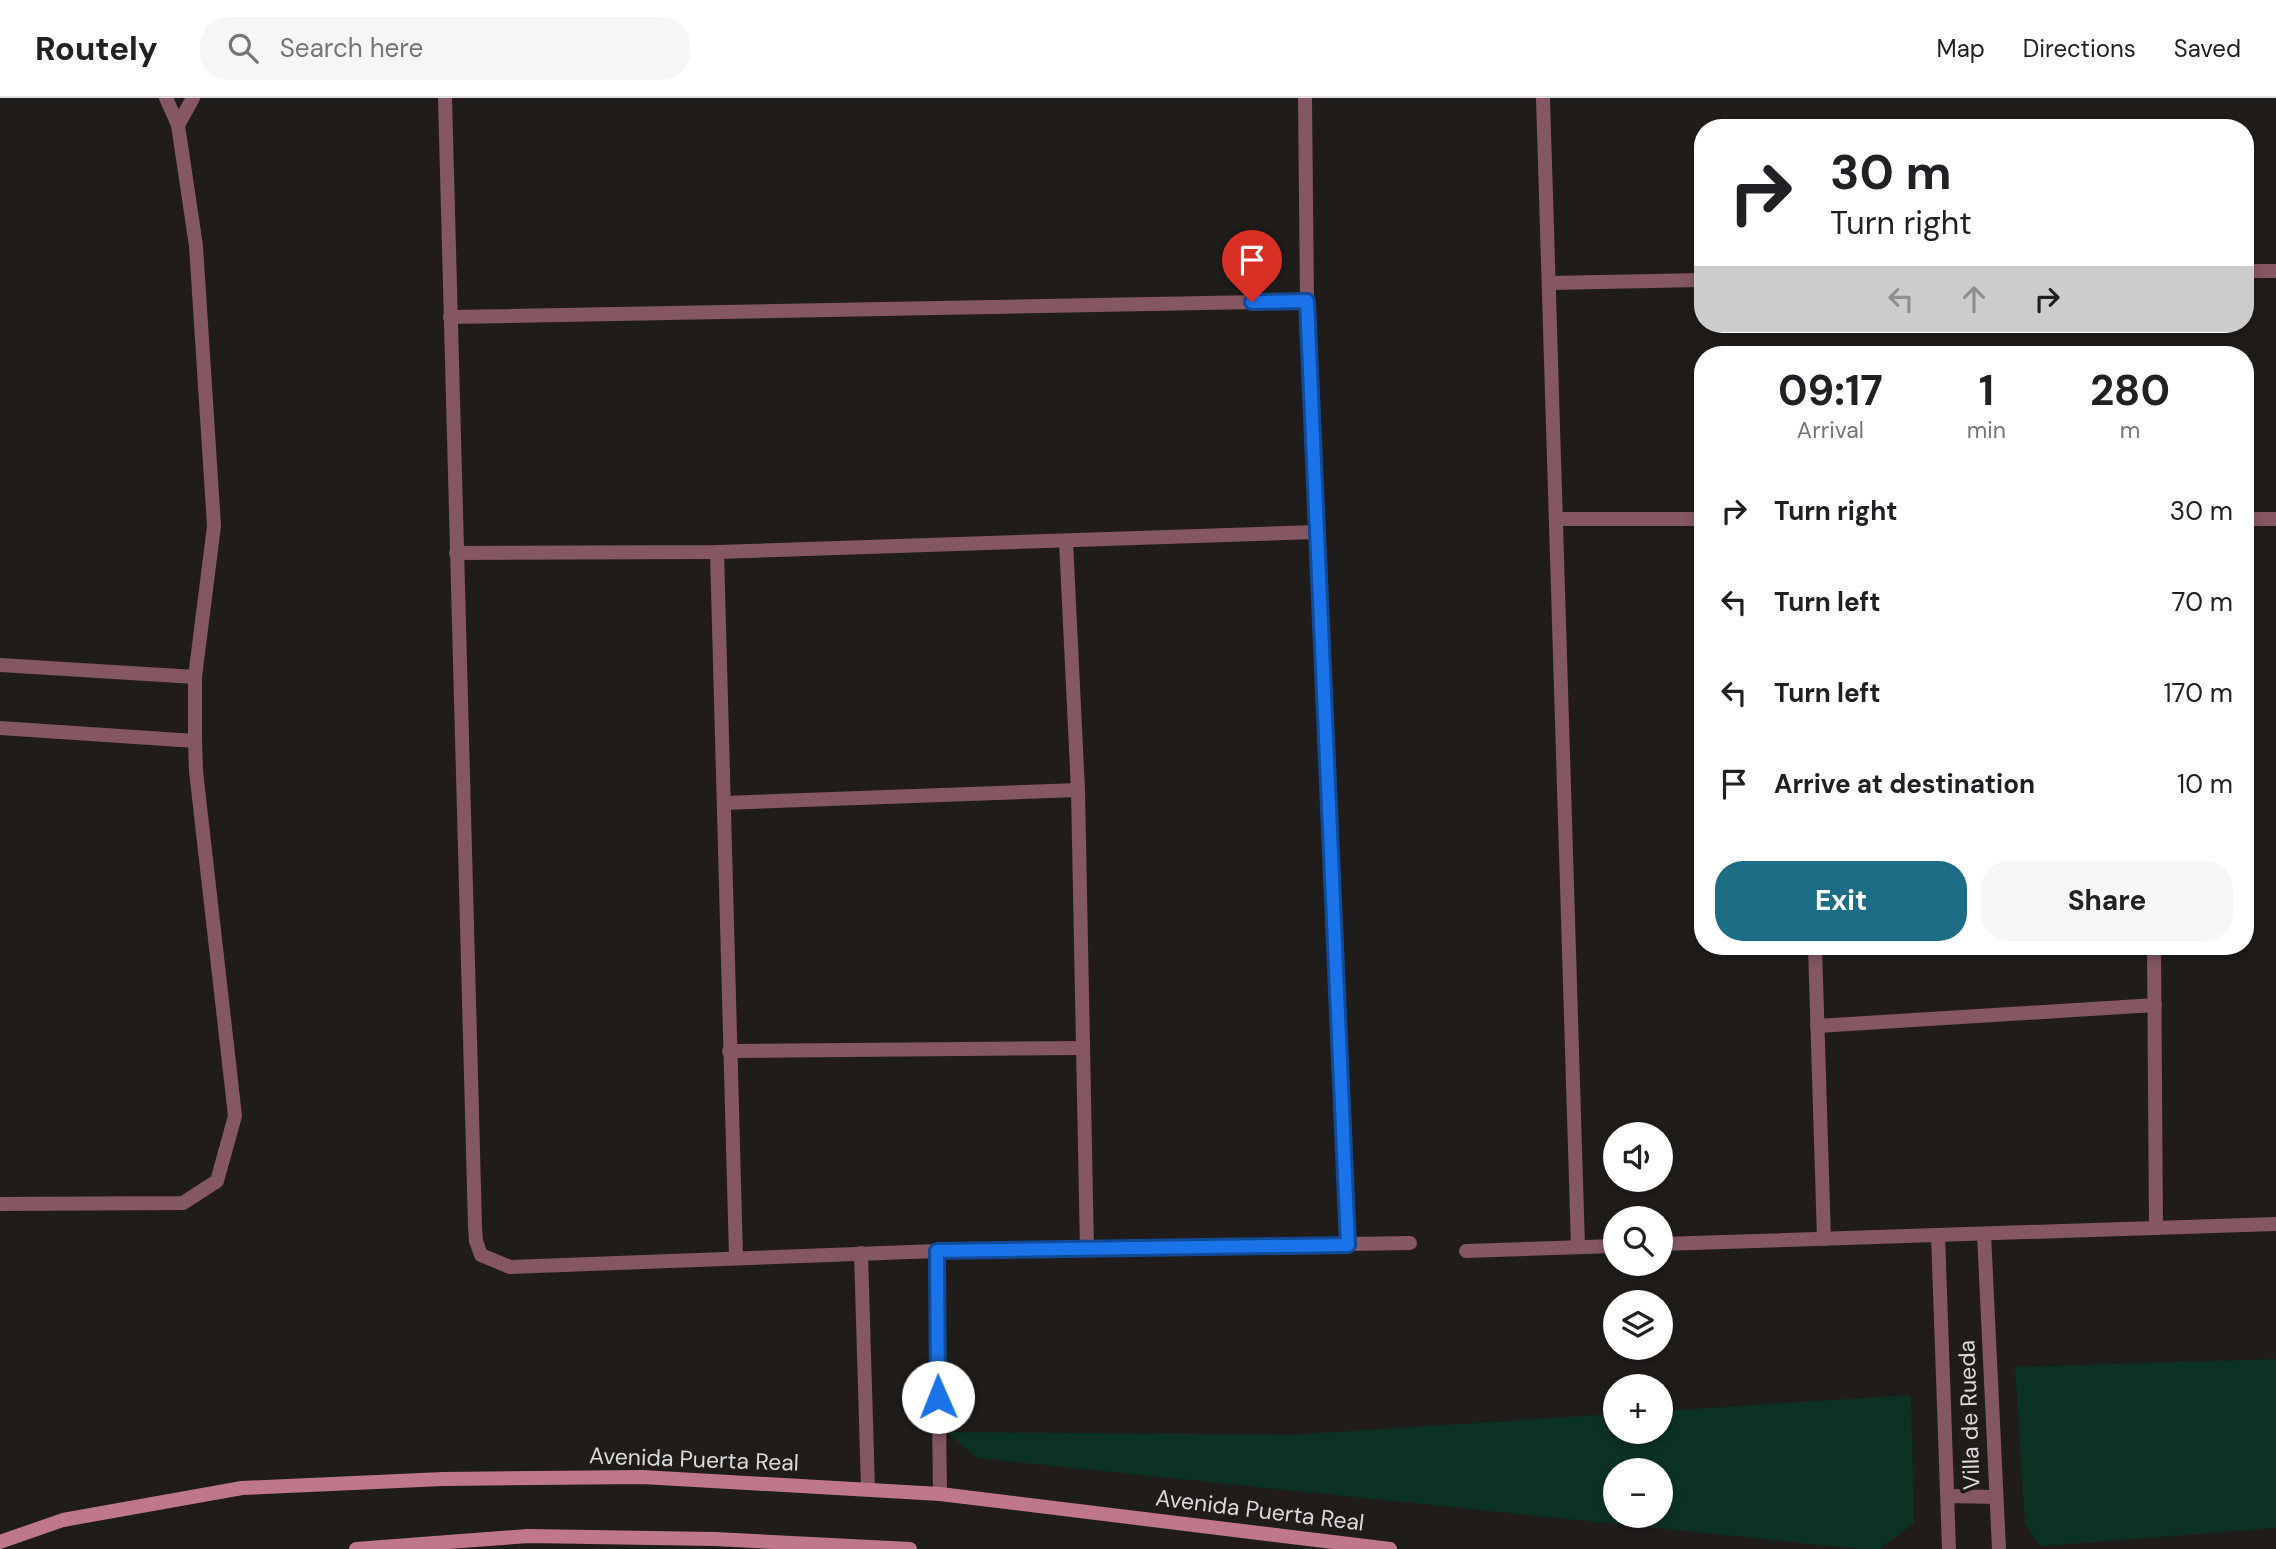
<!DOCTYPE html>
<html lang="en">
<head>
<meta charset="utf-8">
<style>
  :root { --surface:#fff; --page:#f6f6f6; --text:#202124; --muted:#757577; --line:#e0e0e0; --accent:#1c6d85 }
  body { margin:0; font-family:"DM Sans",sans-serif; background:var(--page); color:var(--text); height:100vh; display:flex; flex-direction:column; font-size:26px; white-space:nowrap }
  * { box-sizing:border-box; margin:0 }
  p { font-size:23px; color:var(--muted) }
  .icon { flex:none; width:38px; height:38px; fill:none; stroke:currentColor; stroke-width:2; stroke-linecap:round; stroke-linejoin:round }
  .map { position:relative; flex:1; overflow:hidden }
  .drawer { position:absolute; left:1694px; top:248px; width:560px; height:609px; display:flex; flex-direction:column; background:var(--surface); border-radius:28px; box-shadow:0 4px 10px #0003 }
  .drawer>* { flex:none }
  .banner { position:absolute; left:1694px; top:21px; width:560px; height:214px; border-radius:28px; box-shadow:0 4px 10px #0003; background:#fff; color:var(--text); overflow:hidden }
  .fabs { position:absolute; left:1603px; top:1024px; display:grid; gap:14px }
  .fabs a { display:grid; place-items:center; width:70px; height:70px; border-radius:50%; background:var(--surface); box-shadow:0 4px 10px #0003; font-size:35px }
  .pin { position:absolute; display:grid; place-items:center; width:60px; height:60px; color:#fff; margin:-72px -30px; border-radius:50% 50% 50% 0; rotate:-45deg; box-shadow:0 0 7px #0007 }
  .pin .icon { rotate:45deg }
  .me { position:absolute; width:77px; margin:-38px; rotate:359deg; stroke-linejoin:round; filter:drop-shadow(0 0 5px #0008) }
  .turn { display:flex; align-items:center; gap:24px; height:147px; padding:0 21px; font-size:32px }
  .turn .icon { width:91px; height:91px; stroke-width:2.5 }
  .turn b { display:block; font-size:49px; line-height:60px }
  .lanes { display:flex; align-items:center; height:66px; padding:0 21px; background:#0003; justify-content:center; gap:35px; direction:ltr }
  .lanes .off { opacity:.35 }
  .eta { display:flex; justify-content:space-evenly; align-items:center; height:119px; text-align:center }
  .eta b { font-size:42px; font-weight:700; line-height:49px }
  .primary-button { display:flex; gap:14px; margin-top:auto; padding:14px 21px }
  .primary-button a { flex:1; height:80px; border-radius:28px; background:var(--accent); color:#fff; font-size:28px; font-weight:700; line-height:80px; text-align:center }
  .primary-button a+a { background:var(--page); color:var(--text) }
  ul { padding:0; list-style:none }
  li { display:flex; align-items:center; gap:21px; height:91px; padding:0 21px }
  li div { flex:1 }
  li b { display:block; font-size:26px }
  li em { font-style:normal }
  header { display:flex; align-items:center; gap:42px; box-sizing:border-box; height:98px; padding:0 35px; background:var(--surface); border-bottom:2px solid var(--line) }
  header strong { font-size:33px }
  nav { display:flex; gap:38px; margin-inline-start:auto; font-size:24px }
  .search { width:490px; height:63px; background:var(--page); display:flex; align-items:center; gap:18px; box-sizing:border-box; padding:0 24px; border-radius:28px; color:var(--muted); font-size:26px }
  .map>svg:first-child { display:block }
  .green { fill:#0c3224; fill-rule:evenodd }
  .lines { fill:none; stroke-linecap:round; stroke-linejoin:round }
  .street { stroke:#845762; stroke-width:14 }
  .secondary { stroke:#bf788a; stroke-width:14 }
  .route-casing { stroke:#114b97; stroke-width:18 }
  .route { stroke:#1a73e8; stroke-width:12 }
  .labels { text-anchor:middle; stroke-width:7; stroke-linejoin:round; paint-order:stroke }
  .street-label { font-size:23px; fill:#dcdad9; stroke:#1f1c1a }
</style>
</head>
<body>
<header>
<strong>Routely</strong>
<div class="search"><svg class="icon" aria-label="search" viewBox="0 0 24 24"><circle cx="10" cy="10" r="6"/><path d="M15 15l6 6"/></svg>Search here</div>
<nav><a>Map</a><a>Directions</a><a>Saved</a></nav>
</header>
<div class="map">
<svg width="2276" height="1451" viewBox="0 0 2276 1451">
  <rect width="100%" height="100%" fill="#1f1c1a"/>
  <g class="green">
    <polygon points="2276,1261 2276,1430 2040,1448 2025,1426 2015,1269"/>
    <path d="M1911 1297 1914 1425 1880 1451H1859L977 1360 947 1334 1289 1337 1615 1316V1334H1661V1313ZM1615 1372H1661V1418H1615Z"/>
  </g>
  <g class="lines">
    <g class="street">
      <polyline points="445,0 475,1128 476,1143 481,1157 510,1169 937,1153 1410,1145"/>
      <polyline points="1305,0 1307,203 1348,1147"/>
      <polyline points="1543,0 1578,1149"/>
      <polyline points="178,27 193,0"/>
      <polyline points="2245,173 2276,173"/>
      <polyline points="1549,185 1703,182"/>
      <polyline points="450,219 1307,203"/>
      <polyline points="1556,421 1703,421"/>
      <polyline points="2245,421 2276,421"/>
      <polyline points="1066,443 1078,692 1087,1152"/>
      <polyline points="717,454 736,1159"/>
      <polyline points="456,455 717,454 1317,434"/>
      <polyline points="0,567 195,579"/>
      <polyline points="0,630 195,643"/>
      <polyline points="724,705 1078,692"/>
      <polyline points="1815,849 1824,1141"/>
      <polyline points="2154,849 2156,1130"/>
      <polyline points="1817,928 2155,907"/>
      <polyline points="729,953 1082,950"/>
      <polyline points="0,1106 183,1105 217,1083 235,1018 196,673 195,643 195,579 214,428 196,148 178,27 166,0"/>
      <polyline points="1984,1136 1999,1451"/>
      <polyline points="1938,1137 1949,1451"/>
      <polyline points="1661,1146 2276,1126"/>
      <polyline points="937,1153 940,1396"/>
      <polyline points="1466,1153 1615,1148"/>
      <polyline points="861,1155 868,1391"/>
      <polyline points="1948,1398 1995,1399"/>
    </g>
    <g class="secondary">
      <polyline points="0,1444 63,1422 242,1390 443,1381 642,1379 940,1396 1390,1451"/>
      <polyline points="356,1451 528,1438 715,1441 910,1451"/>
    </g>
  </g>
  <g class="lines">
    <defs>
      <polyline id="route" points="938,1299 937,1153 1348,1147 1307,203 1252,204"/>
    </defs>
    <use href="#route" class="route-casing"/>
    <use href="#route" class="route"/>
  </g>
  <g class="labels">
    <g class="street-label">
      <text transform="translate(1969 1317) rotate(-92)" y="8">Villa de Rueda</text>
      <text transform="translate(694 1361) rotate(2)" y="8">Avenida Puerta Real</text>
      <text transform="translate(1260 1412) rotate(7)" y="8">Avenida Puerta Real</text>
    </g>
  </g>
</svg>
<div class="fabs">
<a><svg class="icon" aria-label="sound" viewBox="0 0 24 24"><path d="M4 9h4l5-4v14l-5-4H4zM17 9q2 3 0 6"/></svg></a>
<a><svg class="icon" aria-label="search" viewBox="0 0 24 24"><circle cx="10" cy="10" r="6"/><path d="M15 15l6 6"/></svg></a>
<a><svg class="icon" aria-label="layers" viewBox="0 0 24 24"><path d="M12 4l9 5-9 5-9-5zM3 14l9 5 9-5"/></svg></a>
<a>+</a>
<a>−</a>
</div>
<div class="pin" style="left:1252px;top:204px;background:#d93025"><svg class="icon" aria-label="arrive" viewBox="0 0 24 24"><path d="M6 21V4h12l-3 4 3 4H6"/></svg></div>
<svg class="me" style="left:938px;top:1299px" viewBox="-20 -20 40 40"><circle r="19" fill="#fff"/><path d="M0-13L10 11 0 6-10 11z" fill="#1a73e8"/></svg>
<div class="banner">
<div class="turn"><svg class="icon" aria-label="right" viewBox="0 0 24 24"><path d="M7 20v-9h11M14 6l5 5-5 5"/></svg><div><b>30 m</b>Turn right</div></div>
<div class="lanes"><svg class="icon off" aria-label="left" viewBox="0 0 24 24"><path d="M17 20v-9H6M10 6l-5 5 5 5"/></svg><svg class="icon off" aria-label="ahead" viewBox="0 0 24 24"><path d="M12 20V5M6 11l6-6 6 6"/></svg><svg class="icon" aria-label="right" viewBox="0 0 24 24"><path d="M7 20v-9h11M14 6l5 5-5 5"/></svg></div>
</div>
<section class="drawer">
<div class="eta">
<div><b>09:17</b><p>Arrival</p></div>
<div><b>1</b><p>min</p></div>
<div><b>280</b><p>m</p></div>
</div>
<ul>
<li><svg class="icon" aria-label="right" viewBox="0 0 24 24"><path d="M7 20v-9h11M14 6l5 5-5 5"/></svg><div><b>Turn right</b></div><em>30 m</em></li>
<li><svg class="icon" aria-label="left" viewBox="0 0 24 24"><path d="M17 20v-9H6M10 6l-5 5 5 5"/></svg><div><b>Turn left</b></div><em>70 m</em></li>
<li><svg class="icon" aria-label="left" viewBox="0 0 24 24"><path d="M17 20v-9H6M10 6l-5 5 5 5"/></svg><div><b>Turn left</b></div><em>170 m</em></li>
<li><svg class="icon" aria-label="arrive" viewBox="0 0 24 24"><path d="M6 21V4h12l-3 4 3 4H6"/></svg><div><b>Arrive at destination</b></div><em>10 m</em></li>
</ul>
<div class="primary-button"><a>Exit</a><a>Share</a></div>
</section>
</div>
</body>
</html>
